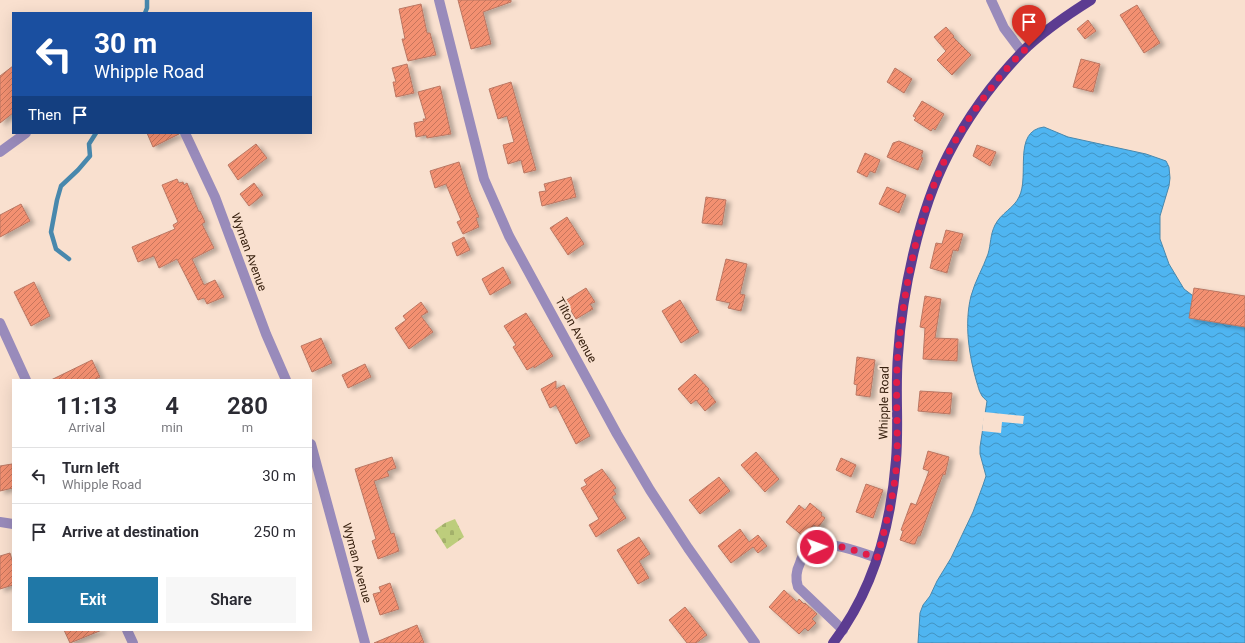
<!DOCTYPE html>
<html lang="en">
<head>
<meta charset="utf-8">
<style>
  :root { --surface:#fff; --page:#f7f7f7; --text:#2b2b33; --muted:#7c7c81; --line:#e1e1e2; --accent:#2078a7 }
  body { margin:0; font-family:Roboto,sans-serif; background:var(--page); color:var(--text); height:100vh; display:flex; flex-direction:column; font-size:15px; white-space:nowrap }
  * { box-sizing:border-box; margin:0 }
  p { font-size:13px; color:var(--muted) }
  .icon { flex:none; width:22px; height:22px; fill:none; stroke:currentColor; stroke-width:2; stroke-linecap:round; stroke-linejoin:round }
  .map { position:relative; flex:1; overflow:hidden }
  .sheet { position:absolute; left:12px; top:379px; width:300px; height:252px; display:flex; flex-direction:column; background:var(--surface); border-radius:0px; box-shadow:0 4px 16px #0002 }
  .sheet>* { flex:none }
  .banner { position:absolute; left:12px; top:12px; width:300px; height:122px; border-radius:0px; box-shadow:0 4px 16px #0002; background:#1a4fa0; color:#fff; overflow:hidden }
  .pin { position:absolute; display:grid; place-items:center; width:34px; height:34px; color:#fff; margin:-41px -17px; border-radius:50% 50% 50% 0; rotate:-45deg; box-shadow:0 0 4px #0007 }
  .pin .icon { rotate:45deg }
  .me { position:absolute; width:44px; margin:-22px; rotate:88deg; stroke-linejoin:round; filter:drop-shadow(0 0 3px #0008) }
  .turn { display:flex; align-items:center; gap:14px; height:84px; padding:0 16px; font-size:18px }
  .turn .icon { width:52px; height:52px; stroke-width:2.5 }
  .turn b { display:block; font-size:28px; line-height:34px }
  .then { display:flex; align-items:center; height:38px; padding:0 16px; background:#0003; gap:8px; font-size:15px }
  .eta { display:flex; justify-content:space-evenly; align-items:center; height:68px; text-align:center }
  .eta b { font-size:24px; font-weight:600; line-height:28px }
  .button { display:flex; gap:8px; margin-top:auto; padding:8px 16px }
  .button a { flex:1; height:46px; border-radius:0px; background:var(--accent); color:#fff; font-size:16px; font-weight:600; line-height:46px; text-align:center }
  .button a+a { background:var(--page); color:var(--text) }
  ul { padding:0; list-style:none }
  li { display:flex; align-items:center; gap:12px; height:56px; padding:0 16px; border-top:1px solid var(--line) }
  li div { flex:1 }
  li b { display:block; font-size:15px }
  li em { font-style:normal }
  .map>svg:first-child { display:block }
  .cemetery { fill:url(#cemetery-stones) }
  .water { fill:url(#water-waves); stroke:#4888ad }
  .pier { fill:#f9e0cf }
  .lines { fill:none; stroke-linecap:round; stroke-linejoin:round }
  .stream { stroke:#4888ad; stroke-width:4.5 }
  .building { fill:url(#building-hatch); stroke:#ba7763; filter:url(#shadow) }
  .minor { stroke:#998bbb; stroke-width:10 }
  .major { stroke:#5c3c91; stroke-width:10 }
  .route { stroke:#e11d48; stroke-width:7; stroke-dasharray:0 12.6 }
  .labels { text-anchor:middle; stroke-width:4; stroke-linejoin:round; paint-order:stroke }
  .street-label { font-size:12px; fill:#37200f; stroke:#f9e0cf }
</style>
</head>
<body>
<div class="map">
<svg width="1245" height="643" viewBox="0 0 1245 643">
  <defs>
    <pattern id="cemetery-stones" width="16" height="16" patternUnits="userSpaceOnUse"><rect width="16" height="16" fill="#bdcd7c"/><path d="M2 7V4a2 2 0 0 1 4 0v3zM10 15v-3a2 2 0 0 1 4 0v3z" fill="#a3b06a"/></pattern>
    <pattern id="water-waves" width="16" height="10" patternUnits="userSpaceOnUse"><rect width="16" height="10" fill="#4fb5f1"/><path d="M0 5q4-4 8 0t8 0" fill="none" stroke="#4293c2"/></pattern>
    <pattern id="building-hatch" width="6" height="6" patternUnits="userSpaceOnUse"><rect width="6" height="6" fill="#f39071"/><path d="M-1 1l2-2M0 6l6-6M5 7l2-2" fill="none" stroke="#c6755b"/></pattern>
    <filter id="shadow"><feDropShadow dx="4.5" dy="2.5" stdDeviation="2" flood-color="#0004"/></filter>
  </defs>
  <rect width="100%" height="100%" fill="#f9e0cf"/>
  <polygon class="cemetery" points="455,519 464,537 447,549 435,530 445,523"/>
  <path class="water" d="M1044 127 1068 137 1146 154 1166 161 1169 167 1170 178 1169 186 1160 216V239L1169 264 1184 289 1196 298 1245 303V643H918L920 613 923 605 930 596 937 581 951 558 973 512 983 485 986 476 980 454V447L987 401C985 399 982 397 981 394 979 391 978 386 977 383 969 356 964 324 971 296 975 281 983 268 988 254 991 244 990 235 995 225 1001 213 1014 208 1019 197 1030 176 1012 131 1044 127Z"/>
  <polygon class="pier" points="985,402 984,412 1024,416 1023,424 1002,422 1001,433 982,431"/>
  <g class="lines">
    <g class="stream">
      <polyline points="145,13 147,8 147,0"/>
      <polyline points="69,259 56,249 51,232 57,200 61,186 78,170 90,156 89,144 96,133"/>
    </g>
  </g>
  <g class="building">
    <polygon points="458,0 511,0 511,2 483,12 491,44 471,49"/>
    <polygon points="421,4 427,33 430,33 436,55 408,61 402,39 405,39 399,9"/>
    <polygon points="1137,5 1160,43 1144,53 1120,15"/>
    <polygon points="1088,20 1096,31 1085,39 1077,29"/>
    <polygon points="946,27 954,36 953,37 971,55 952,75 937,60 946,51 934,37"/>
    <polygon points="1081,59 1100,64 1093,92 1073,87"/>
    <polygon points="407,64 414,93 396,97 393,82 396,82 392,68"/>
    <polygon points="13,66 13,113 0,123 0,76"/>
    <polygon points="895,68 912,79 904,93 887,82"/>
    <polygon points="511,82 536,170 524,173 521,160 508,164 503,145 514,142 507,116 498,119 489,89"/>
    <polygon points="440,86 451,134 427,138 426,135 416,137 414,123 424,121 423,119 426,119 418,92"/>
    <polygon points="922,101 944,114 935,130 933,128 931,131 914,120 916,118 913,116"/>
    <polygon points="147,133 179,133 179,134 153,147"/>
    <polygon points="899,141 923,151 921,157 923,158 918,170 887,157 893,143"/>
    <polygon points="256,144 267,158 238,180 228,165"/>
    <polygon points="977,145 996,152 990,166 973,156"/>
    <polygon points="865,153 880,160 875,173 870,171 867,177 857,172"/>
    <polygon points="459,162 468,190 479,217 476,218 479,227 463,234 457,222 461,220 446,184 435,188 430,171"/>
    <polygon points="571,177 576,197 542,206 539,192 546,191 544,184"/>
    <polygon points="177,179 179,183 183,182 184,185 187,183 199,212 200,211 205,222 202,224 214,248 192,259 204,285 215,280 224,297 207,304 204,298 198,300 177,259 159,268 154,256 138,262 132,247 175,229 173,225 178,222 162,185"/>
    <polygon points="254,183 263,195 249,206 240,194"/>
    <polygon points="887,187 906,195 899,213 879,204"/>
    <polygon points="706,197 726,200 722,225 702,223"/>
    <polygon points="21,204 30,221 0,237 0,215"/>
    <polygon points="567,217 584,244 568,255 550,228"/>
    <polygon points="946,230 963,234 958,251 953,250 947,273 930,268 936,243 942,244"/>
    <polygon points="464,237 470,250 457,256 452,243"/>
    <polygon points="726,259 747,264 740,294 745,295 741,311 728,308 730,303 716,300"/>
    <polygon points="503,267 511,283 490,295 482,279"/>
    <polygon points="34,282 50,316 31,326 14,292"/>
    <polygon points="586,288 595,302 590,304 593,309 576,319 565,301"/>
    <polygon points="1194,288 1245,296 1245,327 1189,318"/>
    <polygon points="925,296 941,299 935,338 958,339 957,361 923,359 925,328 920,327"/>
    <polygon points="680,300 699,332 681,343 662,311"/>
    <polygon points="421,302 428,312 421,316 433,332 409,349 395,328 406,320 403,316"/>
    <polygon points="526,313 553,356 534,368 534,366 527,370 513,347 516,345 504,326"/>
    <polygon points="321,338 332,363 312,372 301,346"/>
    <polygon points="857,357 875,360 870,397 856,395 857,385 854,384"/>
    <polygon points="92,360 100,377 93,380 51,380"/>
    <polygon points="365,364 371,377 348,388 342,375"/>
    <polygon points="695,374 709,389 707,391 716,402 705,411 696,400 691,404 678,389"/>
    <polygon points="556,381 556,389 564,385 590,436 576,444 556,405 550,408 541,389"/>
    <polygon points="920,391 952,393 950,414 918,411"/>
    <polygon points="928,451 949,457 945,475 943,474 920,536 918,536 915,544 912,544 900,540 903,531 901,530 911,503 916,505 929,471 923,469"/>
    <polygon points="756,452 779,479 765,492 741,465"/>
    <polygon points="392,457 396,468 387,471 389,476 374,481 391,534 394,533 399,551 378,559 372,541 376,539 355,469"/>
    <polygon points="841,458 856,465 851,477 836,470"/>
    <polygon points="12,464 13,488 0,491 0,466"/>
    <polygon points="602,469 616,488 613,490 616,494 612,497 626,518 596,537 589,525 599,519 581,488 587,485 584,480"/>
    <polygon points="719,477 730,491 700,514 689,500"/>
    <polygon points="866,484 883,490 873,518 856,512"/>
    <polygon points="810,503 822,513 821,515 825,518 818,528 814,525 804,537 786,522 799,505 805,510"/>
    <polygon points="740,529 749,542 758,535 767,546 758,553 753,547 731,563 718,546"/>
    <polygon points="639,537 650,554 639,561 649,578 638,584 617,550"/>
    <polygon points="10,553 13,564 13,585 0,589 0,556"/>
    <polygon points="390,583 399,609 380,615 373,594 381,592 379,587"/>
    <polygon points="784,590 797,602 799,599 804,604 805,603 817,614 812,619 816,623 808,631 805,628 799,634 769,607"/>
    <polygon points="685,607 707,635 696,643 687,643 669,620"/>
    <polygon points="417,625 424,643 374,643"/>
    <polygon points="64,630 102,630 70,643"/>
  </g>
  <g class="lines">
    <g class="minor">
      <polyline points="439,0 484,179 509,236 617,434 650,490 688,548 755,643"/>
      <polyline points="991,0 1004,28 1022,52"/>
      <polyline points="185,133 215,197 266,334 286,380"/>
      <polyline points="0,152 26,133"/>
      <polyline points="0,323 26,380"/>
      <polyline points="311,444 365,643"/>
      <polyline points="0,522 13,524"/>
      <polyline points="127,630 133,643"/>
      <path d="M843 630 798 587C795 578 796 571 800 563 801 559 803 555 806 552 822 536 859 552 877 558"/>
    </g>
    <path class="major" d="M833 643C873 591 891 525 896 460 899 425 895 390 898 355 902 292 919 211 948 155 967 118 993 82 1022 52 1042 32 1067 15 1091 0"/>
  </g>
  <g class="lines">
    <path class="route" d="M817 547C837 542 858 552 877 558 886 525 895 492 897 458 898 423 895 387 898 352 904 290 916 227 940 170 953 142 970 115 989 91 1001 75 1014 59 1029 46"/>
  </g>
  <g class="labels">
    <g class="street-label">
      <text transform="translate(249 252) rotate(70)" y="4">Wyman Avenue</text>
      <text transform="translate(576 330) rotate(61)" y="4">Tilton Avenue</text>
      <text transform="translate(884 403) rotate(-89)" y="4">Whipple Road</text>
      <text transform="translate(357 563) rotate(75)" y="4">Wyman Avenue</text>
    </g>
  </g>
</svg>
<div class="pin" style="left:1029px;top:46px;background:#d93025"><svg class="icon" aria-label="arrive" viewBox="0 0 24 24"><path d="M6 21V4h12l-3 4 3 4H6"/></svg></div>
<svg class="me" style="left:817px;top:547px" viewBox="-20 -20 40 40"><circle r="17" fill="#e11d48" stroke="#fff" stroke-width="3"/><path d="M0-11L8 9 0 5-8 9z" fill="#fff"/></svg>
<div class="banner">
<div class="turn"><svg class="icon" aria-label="left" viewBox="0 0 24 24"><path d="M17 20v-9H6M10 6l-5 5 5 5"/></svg><div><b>30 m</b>Whipple Road</div></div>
<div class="then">Then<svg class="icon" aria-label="arrive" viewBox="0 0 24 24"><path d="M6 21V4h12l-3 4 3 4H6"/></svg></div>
</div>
<section class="sheet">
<div class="eta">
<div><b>11:13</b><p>Arrival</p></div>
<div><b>4</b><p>min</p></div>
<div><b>280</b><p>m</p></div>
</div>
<ul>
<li><svg class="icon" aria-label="left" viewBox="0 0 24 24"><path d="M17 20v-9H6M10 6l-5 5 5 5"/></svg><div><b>Turn left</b><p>Whipple Road</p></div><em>30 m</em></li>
<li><svg class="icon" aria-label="arrive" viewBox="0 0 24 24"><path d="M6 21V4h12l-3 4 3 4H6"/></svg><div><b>Arrive at destination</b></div><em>250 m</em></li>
</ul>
<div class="button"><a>Exit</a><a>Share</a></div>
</section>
</div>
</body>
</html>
